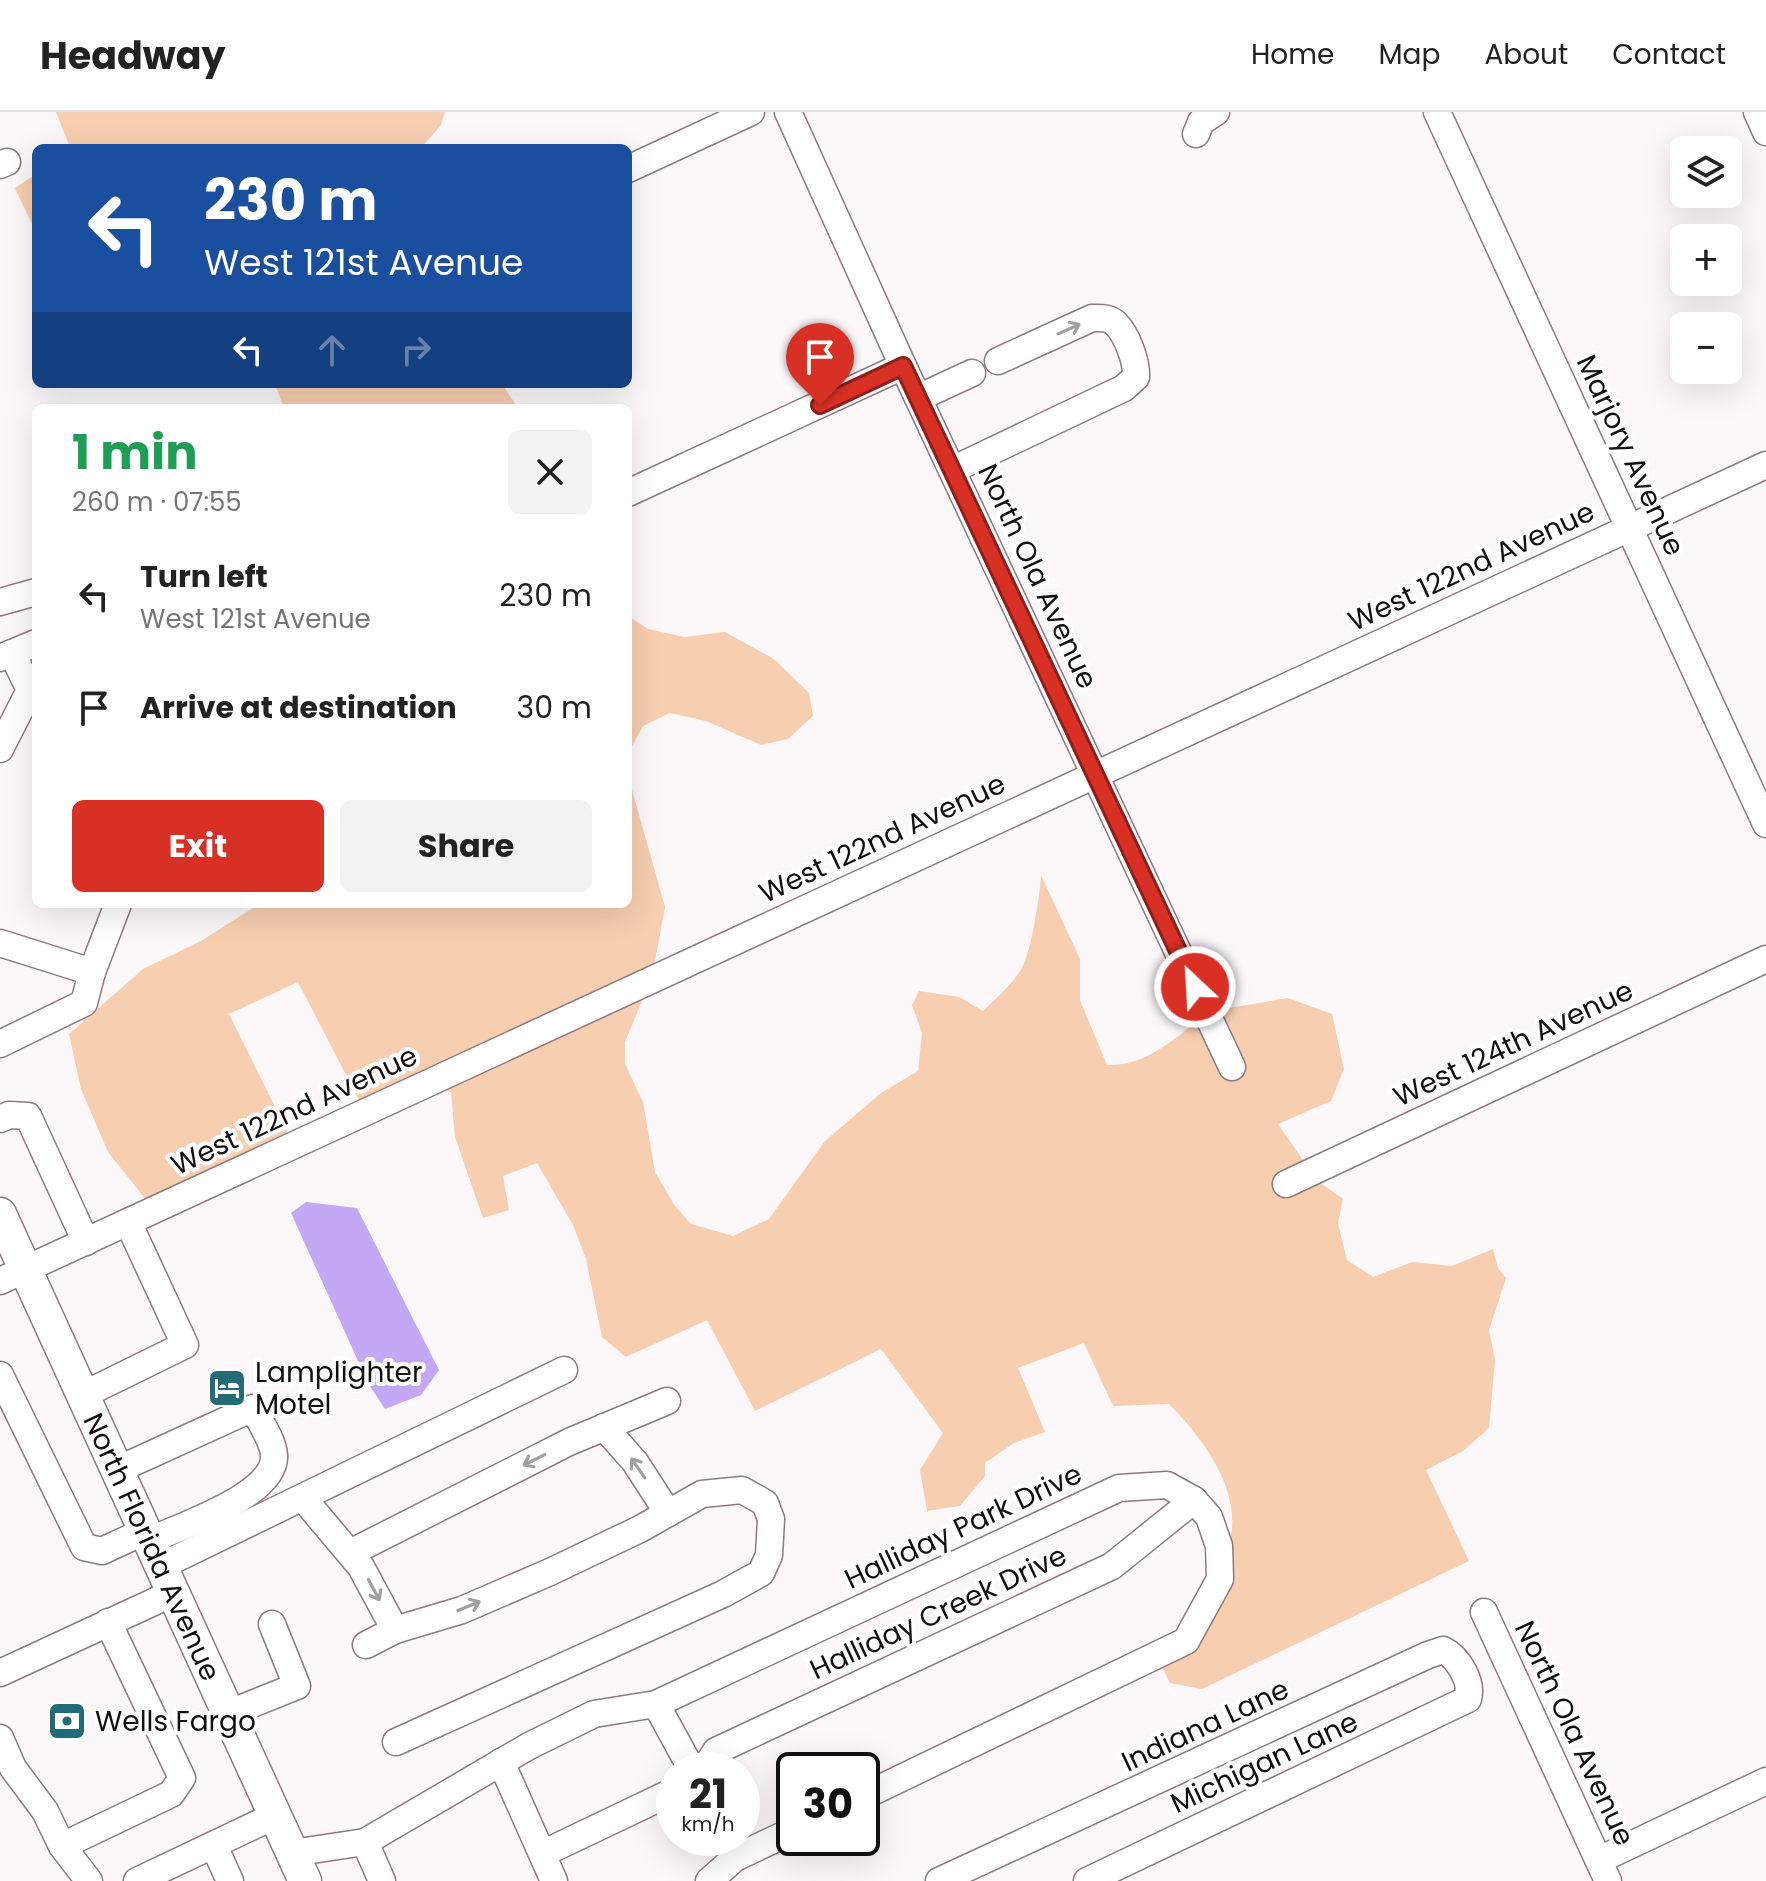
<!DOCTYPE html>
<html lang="en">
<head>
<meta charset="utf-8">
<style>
  :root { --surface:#fff; --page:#f2f2f2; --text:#222; --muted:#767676; --line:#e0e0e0; --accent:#d93025 }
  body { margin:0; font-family:Poppins,sans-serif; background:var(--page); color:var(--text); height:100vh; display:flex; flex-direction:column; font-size:30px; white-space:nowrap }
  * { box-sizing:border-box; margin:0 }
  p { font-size:26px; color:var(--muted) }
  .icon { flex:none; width:44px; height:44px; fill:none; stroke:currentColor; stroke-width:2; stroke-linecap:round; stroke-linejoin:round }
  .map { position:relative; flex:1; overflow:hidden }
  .details { position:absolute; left:32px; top:292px; width:600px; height:504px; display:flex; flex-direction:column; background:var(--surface); border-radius:12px; box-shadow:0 8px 32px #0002 }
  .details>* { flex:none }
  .top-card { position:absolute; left:32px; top:32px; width:600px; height:244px; border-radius:12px; box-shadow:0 8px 32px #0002; background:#1a4fa0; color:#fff; overflow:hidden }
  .fabs { position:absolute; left:1670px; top:24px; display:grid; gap:16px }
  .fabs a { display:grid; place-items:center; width:72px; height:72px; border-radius:12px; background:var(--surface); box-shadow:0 8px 32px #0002; font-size:40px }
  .speed { position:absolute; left:656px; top:1640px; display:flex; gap:16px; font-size:40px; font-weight:700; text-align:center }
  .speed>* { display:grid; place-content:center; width:104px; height:104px; border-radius:50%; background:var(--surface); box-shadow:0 8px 32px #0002; line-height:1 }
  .speed small { font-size:20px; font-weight:400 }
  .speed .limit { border:4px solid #111; border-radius:12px; background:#fff; color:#111 }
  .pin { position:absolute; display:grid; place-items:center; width:68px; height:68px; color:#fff; margin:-82px -34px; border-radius:50% 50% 50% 0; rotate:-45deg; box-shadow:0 0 8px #0007 }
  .pin .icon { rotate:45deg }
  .me { position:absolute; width:88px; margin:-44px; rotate:335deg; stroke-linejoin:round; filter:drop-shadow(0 0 6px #0008) }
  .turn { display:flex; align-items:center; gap:28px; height:168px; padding:0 40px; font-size:36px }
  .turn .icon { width:104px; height:104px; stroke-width:2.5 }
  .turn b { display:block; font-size:56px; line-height:68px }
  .lanes { display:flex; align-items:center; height:76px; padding:0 40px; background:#0003; justify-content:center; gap:40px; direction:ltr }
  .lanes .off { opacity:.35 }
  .round { display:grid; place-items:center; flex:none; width:84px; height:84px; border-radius:12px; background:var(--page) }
  .head { display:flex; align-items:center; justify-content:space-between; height:136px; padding:0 40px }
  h1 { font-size:48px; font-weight:700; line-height:60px; color:#1e9e55 }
  .cta { display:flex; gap:16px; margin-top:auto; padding:16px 40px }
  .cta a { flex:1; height:92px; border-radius:12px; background:var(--accent); color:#fff; font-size:32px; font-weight:700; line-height:92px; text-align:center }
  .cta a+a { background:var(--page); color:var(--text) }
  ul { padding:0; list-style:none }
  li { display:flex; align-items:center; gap:24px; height:112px; padding:0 40px }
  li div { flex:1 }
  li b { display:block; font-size:30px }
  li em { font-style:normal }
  header { display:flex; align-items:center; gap:48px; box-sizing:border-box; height:112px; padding:0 40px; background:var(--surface); border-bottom:2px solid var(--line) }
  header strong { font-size:38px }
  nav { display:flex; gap:44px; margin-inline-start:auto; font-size:28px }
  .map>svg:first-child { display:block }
  .green { fill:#f7ceb0 }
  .water { fill:#c3a8f6 }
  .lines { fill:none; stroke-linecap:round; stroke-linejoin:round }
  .minor-casing { stroke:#8d7a80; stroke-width:29 }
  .major-casing { stroke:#8d7a80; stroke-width:35 }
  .minor { stroke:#fff; stroke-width:26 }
  .major { stroke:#fff; stroke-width:32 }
  .oneway { stroke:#a19f9f }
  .route-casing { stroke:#8d1f18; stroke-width:20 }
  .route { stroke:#d93025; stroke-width:14 }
  .labels { text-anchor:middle; stroke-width:8; stroke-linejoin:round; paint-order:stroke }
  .street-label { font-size:28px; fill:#150e10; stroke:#fff }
  .poi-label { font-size:28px; fill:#150e10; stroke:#fff; text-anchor:start }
</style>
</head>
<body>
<header>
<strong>Headway</strong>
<nav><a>Home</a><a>Map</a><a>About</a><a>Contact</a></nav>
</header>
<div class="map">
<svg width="1766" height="1769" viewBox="0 0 1766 1769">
  <rect width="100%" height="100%" fill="#fcf8f9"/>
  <g class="green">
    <polygon points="56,0 445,0 441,13 421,36 70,36"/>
    <polygon points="36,62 36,121 15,76"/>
    <polygon points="275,272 502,272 518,296 284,296"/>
    <polygon points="628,504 648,517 684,525 725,520 774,547 809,581 813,604 788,627 761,633 706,609 670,601 643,614 628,642 629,667 665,795 654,854 360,990 298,870 229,902 289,1023 147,1089 108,1040 81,977 69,922 143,857 201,829 259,792 628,792"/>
    <path d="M1041 763 1080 847V888L1107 953C1145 954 1170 930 1199 908L1228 969 1246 960 1217 898 1288 886 1332 902 1344 957 1331 989 1278 1012 1305 1051 1273 1066 1282 1086 1319 1070 1343 1087 1338 1111 1347 1148 1373 1165 1412 1150 1452 1154 1493 1137 1498 1156 1506 1166 1489 1218 1495 1248 1489 1316 1463 1339 1426 1358 1469 1449 1202 1577 1170 1571 1161 1553 1229 1432C1244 1381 1204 1327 1169 1292L1113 1294 1084 1231 1018 1256 1045 1320 1014 1331 985 1351V1364L960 1394 927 1399 920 1358 943 1321 881 1237 755 1299 707 1208 626 1245 602 1225 586 1147 573 1113 537 1051 503 1064 509 1098 483 1106 455 1025 451 980 443 977 644 884 625 930V952L643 990 655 1060 675 1094 691 1112 733 1124 769 1107 825 1029 881 981 918 959 922 921 912 893 919 879 959 885 983 899C996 886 1012 873 1022 856 1031 839 1040 784 1041 763Z"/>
  </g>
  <polygon class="water" points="306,1090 357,1096 439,1258 421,1283 385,1297 368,1271 291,1101"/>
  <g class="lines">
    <defs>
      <g id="minor">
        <polyline points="788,0 903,254 1232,955"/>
        <polyline points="1437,0 1766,712"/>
        <polyline points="1757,0 1766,20"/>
        <polyline points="1196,22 1201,10 1216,0"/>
        <polyline points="0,53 7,50"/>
        <polyline points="628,57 751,0"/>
        <polyline points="918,286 972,261"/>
        <path d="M952 358 1124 276 1136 265C1137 250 1127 223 1116 212 1110 205 1100 206 1092 206L998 249"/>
        <polyline points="628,381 903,254"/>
        <polyline points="0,490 36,480"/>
        <polyline points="0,546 36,531"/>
        <polyline points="0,637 30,578 12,541"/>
        <polyline points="0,831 92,860 118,792"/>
        <polyline points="0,932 84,891 92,860"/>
        <polyline points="0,1007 9,1003 28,1004 86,1130"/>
        <polyline points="1286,1072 1766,847"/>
        <polyline points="0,1169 1766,353"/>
        <polyline points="0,1263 84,1435 102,1439 145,1419"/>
        <polyline points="83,1283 185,1233 128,1110"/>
        <polyline points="604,1315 635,1350 668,1401"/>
        <path d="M117 1358 253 1296C260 1310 273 1328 274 1343 277 1383 180 1414 149 1429"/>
        <polyline points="303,1386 361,1455 395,1518"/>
        <polyline points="350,1441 569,1330 667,1289"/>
        <polyline points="161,1454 564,1258"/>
        <polyline points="1484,1500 1608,1769"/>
        <polyline points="366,1533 395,1518 462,1498 550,1460 640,1417 702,1382 742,1378 765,1391 771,1407 769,1443 761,1461 723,1482 396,1630"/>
        <polyline points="0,1561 173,1481"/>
        <polyline points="656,1592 692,1658"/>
        <polyline points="227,1602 297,1574 272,1512"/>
        <polyline points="0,1626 13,1656 45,1699 62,1734 89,1769"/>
        <polyline points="501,1650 554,1769"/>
        <polyline points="704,1658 716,1639 1112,1454 1194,1388"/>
        <polyline points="365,1730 382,1769"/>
        <polyline points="62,1734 171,1682 182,1666 108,1510"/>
        <polyline points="214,1734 230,1769"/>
        <polyline points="292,1741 365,1730 529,1634 594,1602 656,1592 1119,1376 1167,1373 1194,1388 1209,1405 1219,1434 1220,1467 1186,1529 862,1685"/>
        <polyline points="544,1741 674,1679"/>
        <polyline points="1599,1748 1766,1669"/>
        <polyline points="137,1769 274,1704"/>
        <polyline points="709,1769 735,1746 794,1718"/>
        <path d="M939 1769 1428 1543 1443 1538C1458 1545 1473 1570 1468 1587L1087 1769"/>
      </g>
      <g id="major">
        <path id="s1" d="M0 1102 305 1769"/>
      </g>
    </defs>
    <use href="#minor" class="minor-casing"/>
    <use href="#major" class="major-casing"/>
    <use href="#minor" class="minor"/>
    <use href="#major" class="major"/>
  </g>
  <defs><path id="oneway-shaft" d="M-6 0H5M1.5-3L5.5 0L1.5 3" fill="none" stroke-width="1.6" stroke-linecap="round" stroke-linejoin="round" transform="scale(2)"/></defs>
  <g class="oneway">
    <use href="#oneway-shaft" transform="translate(1069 217) rotate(-24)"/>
    <use href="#oneway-shaft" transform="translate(534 1348) rotate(153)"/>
    <use href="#oneway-shaft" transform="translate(638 1356) rotate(-125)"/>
    <use href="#oneway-shaft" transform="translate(374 1478) rotate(62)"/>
    <use href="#oneway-shaft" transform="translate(469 1494) rotate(-22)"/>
  </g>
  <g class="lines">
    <defs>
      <polyline id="route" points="820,293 903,254 1195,875"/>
    </defs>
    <use href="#route" class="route-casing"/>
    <use href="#route" class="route"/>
  </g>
  <defs>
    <symbol id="hotel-square" viewBox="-11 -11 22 22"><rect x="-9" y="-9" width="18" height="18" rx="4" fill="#236b77" stroke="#fff"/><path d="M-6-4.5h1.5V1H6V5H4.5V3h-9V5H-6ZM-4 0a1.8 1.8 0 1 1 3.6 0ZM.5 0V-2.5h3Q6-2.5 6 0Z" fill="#fff"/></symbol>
    <symbol id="bank-square" viewBox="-11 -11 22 22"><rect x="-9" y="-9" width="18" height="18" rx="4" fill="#236b77" stroke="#fff"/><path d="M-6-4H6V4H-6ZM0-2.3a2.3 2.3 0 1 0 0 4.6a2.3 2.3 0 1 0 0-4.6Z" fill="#fff"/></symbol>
  </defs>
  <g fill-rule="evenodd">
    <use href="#hotel-square" x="205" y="1254" width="44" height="44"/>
    <use href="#bank-square" x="45" y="1587" width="44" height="44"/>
  </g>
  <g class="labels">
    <g class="street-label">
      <text transform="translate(1631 343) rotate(65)" y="10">Marjory Avenue</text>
      <text transform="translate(1471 454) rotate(-25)" y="10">West 122nd Avenue</text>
      <text transform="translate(1038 464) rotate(65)" y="10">North Ola Avenue</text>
      <text transform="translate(882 726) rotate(-25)" y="10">West 122nd Avenue</text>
      <text transform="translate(1513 931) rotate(-25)" y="10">West 124th Avenue</text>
      <text transform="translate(294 998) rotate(-25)" y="10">West 122nd Avenue</text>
      <text transform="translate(963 1414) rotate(-25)" y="10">Halliday Park Drive</text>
      <text dy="10" stroke="none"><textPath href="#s1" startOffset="366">North Florida Avenue</textPath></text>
      <text transform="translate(938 1500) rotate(-25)" y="10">Halliday Creek Drive</text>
      <text transform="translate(1205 1613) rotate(-25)" y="10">Indiana Lane</text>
      <text transform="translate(1575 1621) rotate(65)" y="10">North Ola Avenue</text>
      <text transform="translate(1264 1650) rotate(-25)" y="10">Michigan Lane</text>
    </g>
    <g class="poi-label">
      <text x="255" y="1270">Lamplighter<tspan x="255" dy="32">Motel</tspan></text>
      <text x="95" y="1619">Wells Fargo</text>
    </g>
  </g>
</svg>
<div class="fabs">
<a><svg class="icon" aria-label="layers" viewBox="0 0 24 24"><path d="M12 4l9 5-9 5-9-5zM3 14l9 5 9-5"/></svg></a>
<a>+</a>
<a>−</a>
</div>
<div class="speed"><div>21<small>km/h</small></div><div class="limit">30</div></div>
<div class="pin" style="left:820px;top:293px;background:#d93025"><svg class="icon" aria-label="arrive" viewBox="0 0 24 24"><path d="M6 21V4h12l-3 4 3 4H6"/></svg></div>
<svg class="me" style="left:1195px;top:875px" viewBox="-20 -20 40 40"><circle r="17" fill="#d93025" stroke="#fff" stroke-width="3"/><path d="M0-11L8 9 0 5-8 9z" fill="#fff"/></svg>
<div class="top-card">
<div class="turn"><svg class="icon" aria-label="left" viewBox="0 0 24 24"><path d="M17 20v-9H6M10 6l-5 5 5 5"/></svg><div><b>230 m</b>West 121st Avenue</div></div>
<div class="lanes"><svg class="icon" aria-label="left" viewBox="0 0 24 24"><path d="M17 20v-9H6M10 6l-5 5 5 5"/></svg><svg class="icon off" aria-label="ahead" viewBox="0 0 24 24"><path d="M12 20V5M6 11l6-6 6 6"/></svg><svg class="icon off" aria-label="right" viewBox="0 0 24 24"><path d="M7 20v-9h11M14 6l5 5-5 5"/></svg></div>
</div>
<section class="details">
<div class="head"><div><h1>1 min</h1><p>260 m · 07:55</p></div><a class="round"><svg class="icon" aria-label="close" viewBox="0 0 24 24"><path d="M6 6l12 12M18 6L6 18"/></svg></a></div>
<ul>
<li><svg class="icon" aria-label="left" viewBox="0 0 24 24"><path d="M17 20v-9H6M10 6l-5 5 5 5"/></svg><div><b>Turn left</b><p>West 121st Avenue</p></div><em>230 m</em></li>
<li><svg class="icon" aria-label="arrive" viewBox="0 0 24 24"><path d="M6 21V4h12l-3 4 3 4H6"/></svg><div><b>Arrive at destination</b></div><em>30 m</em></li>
</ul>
<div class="cta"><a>Exit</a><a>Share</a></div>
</section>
</div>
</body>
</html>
